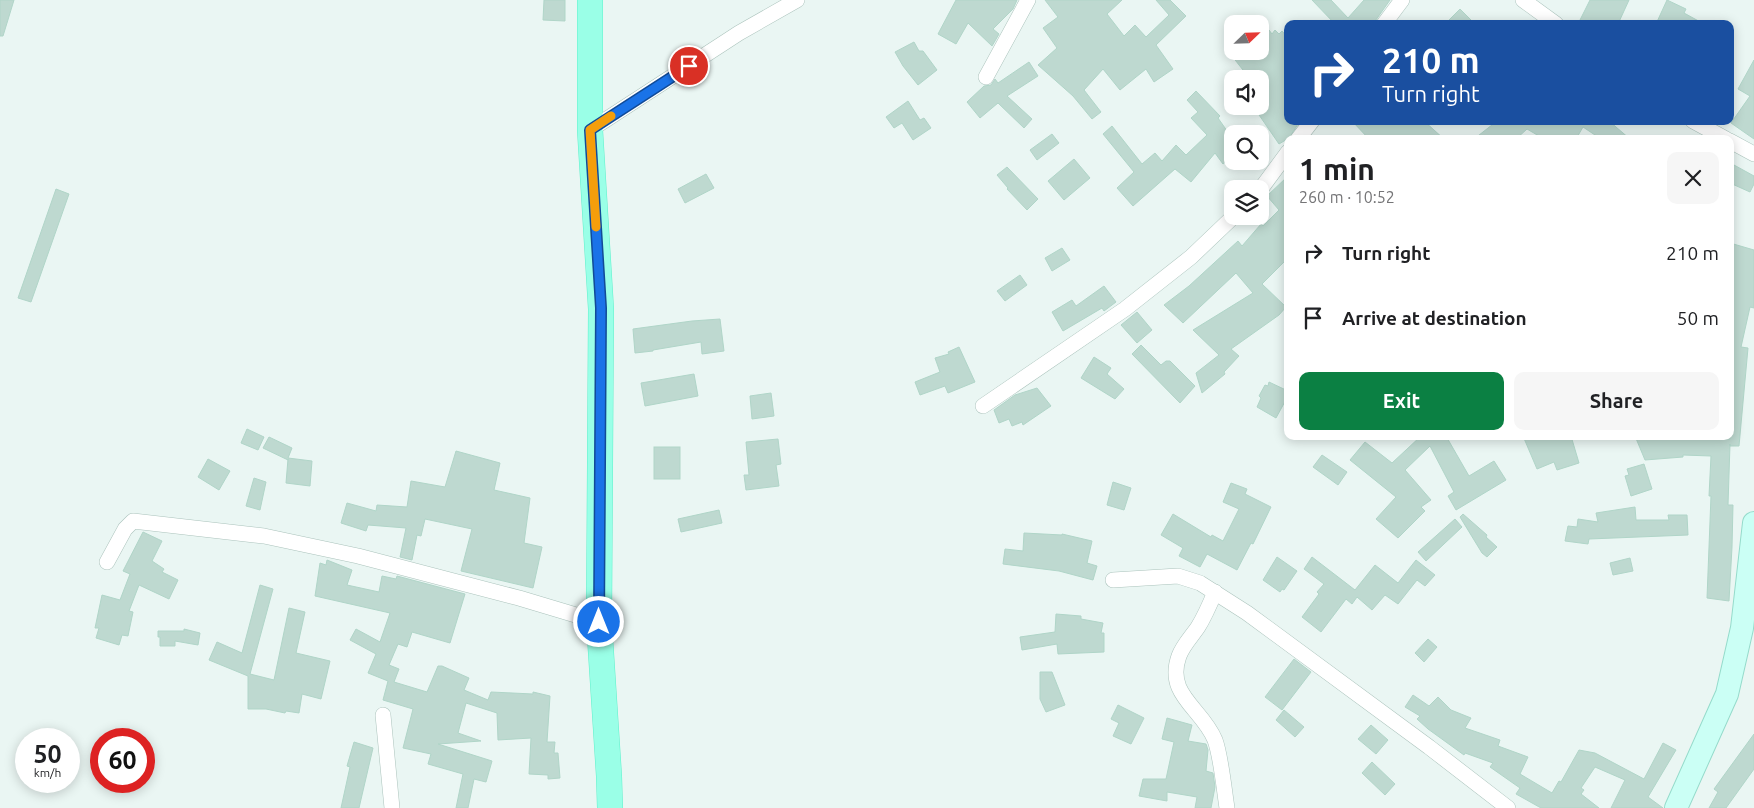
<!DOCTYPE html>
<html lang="en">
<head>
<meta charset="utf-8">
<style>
  :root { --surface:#fff; --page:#f6f6f6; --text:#202124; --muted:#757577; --accent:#0b8043 }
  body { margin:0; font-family:Ubuntu,sans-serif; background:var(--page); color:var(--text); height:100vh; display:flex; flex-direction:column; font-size:19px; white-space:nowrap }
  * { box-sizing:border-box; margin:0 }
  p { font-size:16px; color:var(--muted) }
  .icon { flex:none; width:28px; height:28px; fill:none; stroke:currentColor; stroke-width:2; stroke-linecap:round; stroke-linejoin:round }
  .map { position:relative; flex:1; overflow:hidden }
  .details { position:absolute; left:1284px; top:135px; width:450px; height:305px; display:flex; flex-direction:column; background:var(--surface); border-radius:10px; box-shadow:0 2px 12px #0003 }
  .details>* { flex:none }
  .banner { position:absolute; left:1284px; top:20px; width:450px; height:105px; border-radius:10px; box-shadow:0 2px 12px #0003; background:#1a4fa0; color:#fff; overflow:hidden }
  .needle { width:32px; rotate:67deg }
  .tools { position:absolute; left:1224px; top:15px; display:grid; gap:10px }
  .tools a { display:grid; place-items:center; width:45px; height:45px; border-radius:10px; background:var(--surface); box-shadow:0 2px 12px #0003; font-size:25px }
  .speed { position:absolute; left:15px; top:728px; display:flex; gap:10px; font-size:25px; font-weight:700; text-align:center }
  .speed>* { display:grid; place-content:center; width:65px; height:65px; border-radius:50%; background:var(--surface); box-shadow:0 2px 12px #0003; line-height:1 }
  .speed small { font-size:12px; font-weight:400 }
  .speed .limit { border:8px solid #d22; background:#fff; color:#111 }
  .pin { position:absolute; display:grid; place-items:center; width:42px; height:42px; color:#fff; margin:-21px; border:2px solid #fff; border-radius:50%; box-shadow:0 1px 5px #0007 }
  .me { position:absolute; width:55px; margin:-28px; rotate:0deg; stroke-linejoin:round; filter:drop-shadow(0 0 4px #0008) }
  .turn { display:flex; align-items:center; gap:18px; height:105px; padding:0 15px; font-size:22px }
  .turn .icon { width:65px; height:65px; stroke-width:2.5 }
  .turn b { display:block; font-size:35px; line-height:42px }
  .round { display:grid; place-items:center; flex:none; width:52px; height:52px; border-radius:10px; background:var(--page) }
  .head { display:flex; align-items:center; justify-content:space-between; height:85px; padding:0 15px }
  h1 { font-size:30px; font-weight:600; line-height:38px }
  .action { display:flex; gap:10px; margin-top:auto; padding:10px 15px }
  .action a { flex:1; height:58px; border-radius:10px; background:var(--accent); color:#fff; font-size:20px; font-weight:600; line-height:58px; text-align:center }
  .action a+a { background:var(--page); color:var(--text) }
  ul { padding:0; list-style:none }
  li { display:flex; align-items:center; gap:15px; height:65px; padding:0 15px }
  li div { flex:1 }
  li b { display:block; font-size:19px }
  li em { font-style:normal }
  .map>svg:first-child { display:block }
  .building { fill:#bed9d0; stroke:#b0d5c8 }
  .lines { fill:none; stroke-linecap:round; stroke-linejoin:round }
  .street-casing { stroke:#abc3bc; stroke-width:16 }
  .secondary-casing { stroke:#95dbcb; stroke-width:24 }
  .primary-casing { stroke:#5ef0cb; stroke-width:26 }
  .street { stroke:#fff; stroke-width:15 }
  .secondary { stroke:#cbfff5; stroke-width:22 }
  .primary { stroke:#9affe7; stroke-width:25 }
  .route-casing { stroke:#114b97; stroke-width:12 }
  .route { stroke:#1a73e8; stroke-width:9 }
  .slow { stroke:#f59e0b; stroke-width:9 }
</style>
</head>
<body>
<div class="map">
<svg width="1754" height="808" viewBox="0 0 1754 808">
  <rect width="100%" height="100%" fill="#eaf6f3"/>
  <g class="building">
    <polygon points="0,0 14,0 3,36 0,36"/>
    <polygon points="544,0 565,0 565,21 543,20"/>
    <polygon points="956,0 1017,0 1013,9 993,29 999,34 992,46 968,23 956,44 938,34"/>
    <polygon points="1045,0 1122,0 1107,14 1124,36 1135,25 1146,37 1169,15 1156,0 1170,0 1186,16 1156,45 1173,69 1154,82 1146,69 1120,90 1103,69 1084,90 1101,112 1092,119 1073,96 1038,65 1057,48 1043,28 1058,17"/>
    <polygon points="1312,0 1331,0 1348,18 1364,0 1390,0 1373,24 1335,24"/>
    <polygon points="1590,0 1629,0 1618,24 1578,24"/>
    <polygon points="1667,0 1686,9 1684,13 1704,24 1656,24"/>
    <polygon points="1460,9 1475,24 1445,24"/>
    <polygon points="1269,30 1272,34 1275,30 1279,34 1282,31 1288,38 1288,121 1300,121 1289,138 1279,144 1257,112 1260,110 1260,79 1250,79 1232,56 1238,51 1260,51 1260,39"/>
    <polygon points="914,42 919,51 923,51 937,70 918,85 903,66 895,52"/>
    <polygon points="1754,60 1754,139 1731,123 1750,96 1738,89"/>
    <polygon points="1029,62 1038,76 1007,96 1032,119 1024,128 998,103 980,118 967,102 984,86 991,85 995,79 998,83"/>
    <polygon points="1196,91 1220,116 1218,118 1232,138 1232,157 1223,164 1215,153 1191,182 1175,169 1133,206 1117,188 1134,172 1103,134 1112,126 1142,164 1155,153 1162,161 1176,145 1186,155 1207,135 1191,118 1198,112 1187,100"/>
    <polygon points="908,101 920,120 924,118 931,128 913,140 902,123 894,128 886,117"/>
    <polygon points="1352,121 1424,121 1444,139 1369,139"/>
    <polygon points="1497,121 1609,121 1630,139 1601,139 1583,127 1576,139 1544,139 1527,129 1516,139 1474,139"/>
    <polygon points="1052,134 1059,143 1037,160 1030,150"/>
    <polygon points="1074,159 1090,178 1064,200 1048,181"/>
    <polygon points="1734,165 1754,176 1754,184 1750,192 1730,183 1730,173"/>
    <polygon points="1007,167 1038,199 1027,210 1007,189 1008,188 997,175"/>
    <polygon points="706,174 714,188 685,203 678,189"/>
    <polygon points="1288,176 1288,258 1262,284 1286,307 1279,315 1231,349 1239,356 1224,372 1225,374 1202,393 1196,373 1219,355 1193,330 1253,293 1236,273 1183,323 1164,305 1189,286 1238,241 1242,246 1261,224 1263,226 1279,210 1267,196"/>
    <polygon points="56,189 69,194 31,302 18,298"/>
    <polygon points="1730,243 1754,250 1754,308 1750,307 1741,347 1748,348 1739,446 1730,446 1730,444 1728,505 1733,505 1732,547 1729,601 1707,598 1711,496 1709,496 1711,456 1683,455 1683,457 1645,460 1635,436 1730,439 1730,336 1733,321 1730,320"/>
    <polygon points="1062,248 1070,260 1052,271 1045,258"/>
    <polygon points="1020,275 1027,285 1005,301 997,291"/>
    <polygon points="1104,286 1116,302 1104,311 1102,308 1063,331 1052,312 1072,300 1076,306"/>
    <polygon points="1137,312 1152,330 1137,343 1121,325"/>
    <polygon points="720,319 724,351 702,354 701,342 653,350 653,351 635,353 633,329 692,321"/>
    <polygon points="1141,345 1161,365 1166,361 1170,361 1195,386 1180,403 1132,354"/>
    <polygon points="959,347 975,382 948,393 945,386 920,395 915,382 940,372 935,358 949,354 948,352"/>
    <polygon points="1094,357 1111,368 1107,374 1124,389 1115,399 1081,378"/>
    <polygon points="694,374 698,396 645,406 641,383"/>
    <polygon points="1269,382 1288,391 1288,396 1276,418 1257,407 1261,398 1259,396 1265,385 1268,386"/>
    <polygon points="1037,388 1051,406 1023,425 1022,422 1012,426 1009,419 999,423 994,410 1015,395"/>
    <polygon points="771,393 774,416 752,419 750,396"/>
    <polygon points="247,429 264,437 258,450 241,443"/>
    <polygon points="1421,436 1446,436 1469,476 1494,461 1506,480 1456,510 1448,496 1454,492 1430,446 1405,470 1431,500 1421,507 1425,511 1398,538 1376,519 1396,497 1350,460 1365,442 1392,463"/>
    <polygon points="1523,436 1571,436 1579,463 1557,470 1554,462 1537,469"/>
    <polygon points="269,437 292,448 288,458 312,461 310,486 286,483 288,459 288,460 263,448"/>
    <polygon points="778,439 781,464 776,465 779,486 746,490 744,475 749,475 746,442"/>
    <rect x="654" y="447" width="26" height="32"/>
    <polygon points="456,451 500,463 494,490 530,498 524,543 542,547 533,588 461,571 472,529 425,519 421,536 417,535 412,560 400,557 406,528 368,525 366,531 341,523 347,503 376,511 377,505 407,507 411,481 445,487"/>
    <polygon points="1322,455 1347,472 1338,485 1313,467"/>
    <polygon points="208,459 230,471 219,490 198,477"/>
    <polygon points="1644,464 1652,489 1631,496 1625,476 1629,475 1627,469"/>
    <polygon points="254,478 266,482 260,510 246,506"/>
    <polygon points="1113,482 1131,488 1124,510 1107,505"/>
    <polygon points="1231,483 1247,489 1245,494 1271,507 1253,544 1251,543 1237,570 1207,554 1200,567 1179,556 1183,548 1161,535 1173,514 1211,537 1212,535 1223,541 1239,509 1223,502"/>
    <polygon points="1635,507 1636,520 1669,520 1668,515 1687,515 1688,535 1589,539 1588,544 1565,541 1568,526 1577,527 1578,519 1598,522 1596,513"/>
    <polygon points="719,510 722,523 681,532 678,519"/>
    <polygon points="1463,514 1487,535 1486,537 1497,547 1487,557 1482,553 1460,517"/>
    <polygon points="1455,519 1462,527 1426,561 1418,552"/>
    <polygon points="143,532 162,541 152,561 164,569 162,572 178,580 169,599 139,585 129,611 133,612 128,636 122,635 119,645 96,638 99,628 95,628 102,595 120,600 130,574 123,571"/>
    <polygon points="1024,533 1062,535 1062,534 1092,541 1087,563 1097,566 1093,580 1059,571 1003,564 1005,549 1023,551"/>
    <polygon points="1277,557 1297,571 1284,590 1282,589 1280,592 1263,580"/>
    <polygon points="1312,557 1355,590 1375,565 1398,583 1416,560 1435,575 1425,586 1417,580 1398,604 1385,595 1372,610 1357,597 1352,604 1346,599 1321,632 1302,617 1319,594 1317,592 1324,584 1304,569"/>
    <polygon points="1630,558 1633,571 1613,575 1610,563"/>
    <polygon points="327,560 352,570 347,585 379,592 382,576 396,579 397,576 465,594 450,643 412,632 407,647 398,644 389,665 399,669 394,682 427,692 438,666 442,666 469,678 464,690 488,700 491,692 533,694 533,692 550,696 547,742 555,742 554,753 558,753 560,778 548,779 548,775 529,774 531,738 498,740 497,713 466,703 458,733 481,741 438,744 492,761 486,782 474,779 468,808 456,808 463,774 428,764 431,754 403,748 413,709 383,700 388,681 368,673 376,654 350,640 356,629 380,642 390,613 315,596 320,563 326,565"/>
    <polygon points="260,585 273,589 250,674 274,680 289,608 305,612 296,653 330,661 321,699 302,694 299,713 286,711 285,713 266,709 248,709 248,676 209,660 217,642 242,653"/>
    <polygon points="1056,614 1081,616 1081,619 1103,623 1101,633 1104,633 1104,652 1058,654 1057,644 1022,650 1020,637 1055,632"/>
    <polygon points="184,629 200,633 198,645 175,641 175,646 160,646 160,637 158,637 158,631 184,631"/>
    <polygon points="1428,639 1437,647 1424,662 1415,653"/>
    <polygon points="1294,659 1311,672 1282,710 1265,697"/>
    <polygon points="1040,672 1052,672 1065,705 1046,712 1040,699"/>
    <polygon points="1413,695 1429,706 1438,697 1451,710 1471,718 1465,728 1500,740 1498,746 1528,757 1520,774 1552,793 1559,781 1561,782 1579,750 1595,753 1644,779 1663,743 1676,750 1648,797 1663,808 1611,808 1625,780 1595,767 1581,788 1584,790 1581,794 1599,808 1541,808 1516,794 1520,788 1490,767 1493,763 1465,753 1464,755 1428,729 1417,719 1420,716 1405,707"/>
    <polygon points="1118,705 1144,718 1131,744 1113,736 1119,723 1111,719"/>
    <polygon points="1284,710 1304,727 1295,737 1276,720"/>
    <polygon points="1167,718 1192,725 1188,741 1206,744 1208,750 1206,771 1213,773 1215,787 1211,808 1195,808 1197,797 1167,792 1167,801 1139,796 1143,779 1166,779 1174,742 1162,739"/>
    <polygon points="1371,725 1388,740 1376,754 1358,739"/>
    <polygon points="1754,734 1754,769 1726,808 1709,808 1718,792 1714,789"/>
    <polygon points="354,742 373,748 359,808 341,808 350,767 347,766"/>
    <polygon points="1372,762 1395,784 1385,795 1362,773"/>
  </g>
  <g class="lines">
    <defs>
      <g id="street">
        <polyline points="1523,0 1556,24"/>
        <polyline points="1384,24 1402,0"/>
        <polyline points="986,77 1028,0"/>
        <polyline points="1693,121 1726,139"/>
        <polyline points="590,130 739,33 797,0"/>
        <polyline points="1298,139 1312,121"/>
        <polyline points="1730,141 1754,154"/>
        <polyline points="1260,190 1288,152"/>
        <polyline points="983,406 1125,309 1191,257 1234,216"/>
        <polyline points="107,562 125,529 133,521 264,536 358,556 519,598 599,622"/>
        <polyline points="1113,580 1178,576 1200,583 1247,613 1429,747 1508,808"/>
        <path d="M1215 592C1210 604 1205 616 1198 627 1192 636 1183 645 1179 656 1165 695 1202 708 1215 740 1221 756 1224 789 1227 808"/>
        <polyline points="383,715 392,808"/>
      </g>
      <polyline id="secondary" points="1676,808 1727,694 1742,628 1754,523"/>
      <polyline id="primary" points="590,0 590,130 601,309 599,622 609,776 610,808"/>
    </defs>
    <use href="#street" class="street-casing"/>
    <use href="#secondary" class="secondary-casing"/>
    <use href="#primary" class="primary-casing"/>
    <use href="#street" class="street"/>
    <use href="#secondary" class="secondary"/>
    <use href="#primary" class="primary"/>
  </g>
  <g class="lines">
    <defs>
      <polyline id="route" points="599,622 601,308 590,130 689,66"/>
    </defs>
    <use href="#route" class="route-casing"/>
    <use href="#route" class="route"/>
    <polyline class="slow" points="596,227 590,130 611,116"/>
  </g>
</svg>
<div class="tools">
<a><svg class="needle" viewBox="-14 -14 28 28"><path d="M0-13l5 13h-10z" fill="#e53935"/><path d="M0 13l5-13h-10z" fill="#757577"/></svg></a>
<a><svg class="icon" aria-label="sound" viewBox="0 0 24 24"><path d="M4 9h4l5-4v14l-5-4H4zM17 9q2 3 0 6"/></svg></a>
<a><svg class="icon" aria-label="search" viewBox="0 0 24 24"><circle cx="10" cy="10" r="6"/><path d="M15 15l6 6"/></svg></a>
<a><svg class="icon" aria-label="layers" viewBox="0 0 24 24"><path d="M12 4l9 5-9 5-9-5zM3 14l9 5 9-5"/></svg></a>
</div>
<div class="speed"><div>50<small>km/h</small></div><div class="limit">60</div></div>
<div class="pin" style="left:689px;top:66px;background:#d93025"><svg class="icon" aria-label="arrive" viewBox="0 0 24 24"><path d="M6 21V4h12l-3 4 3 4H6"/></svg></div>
<svg class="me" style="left:599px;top:622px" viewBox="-20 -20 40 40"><circle r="17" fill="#1a73e8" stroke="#fff" stroke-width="3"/><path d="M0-11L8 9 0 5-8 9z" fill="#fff"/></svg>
<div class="banner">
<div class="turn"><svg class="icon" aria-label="right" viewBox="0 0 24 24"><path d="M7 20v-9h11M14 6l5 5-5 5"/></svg><div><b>210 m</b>Turn right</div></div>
</div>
<section class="details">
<div class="head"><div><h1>1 min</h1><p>260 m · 10:52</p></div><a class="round"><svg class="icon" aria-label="close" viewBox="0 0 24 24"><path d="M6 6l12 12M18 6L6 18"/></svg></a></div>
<ul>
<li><svg class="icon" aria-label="right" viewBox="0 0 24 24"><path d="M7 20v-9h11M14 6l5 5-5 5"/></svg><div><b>Turn right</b></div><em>210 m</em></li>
<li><svg class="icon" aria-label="arrive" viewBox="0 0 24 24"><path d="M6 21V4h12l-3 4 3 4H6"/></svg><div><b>Arrive at destination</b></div><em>50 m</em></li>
</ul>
<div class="action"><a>Exit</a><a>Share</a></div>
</section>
</div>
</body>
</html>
